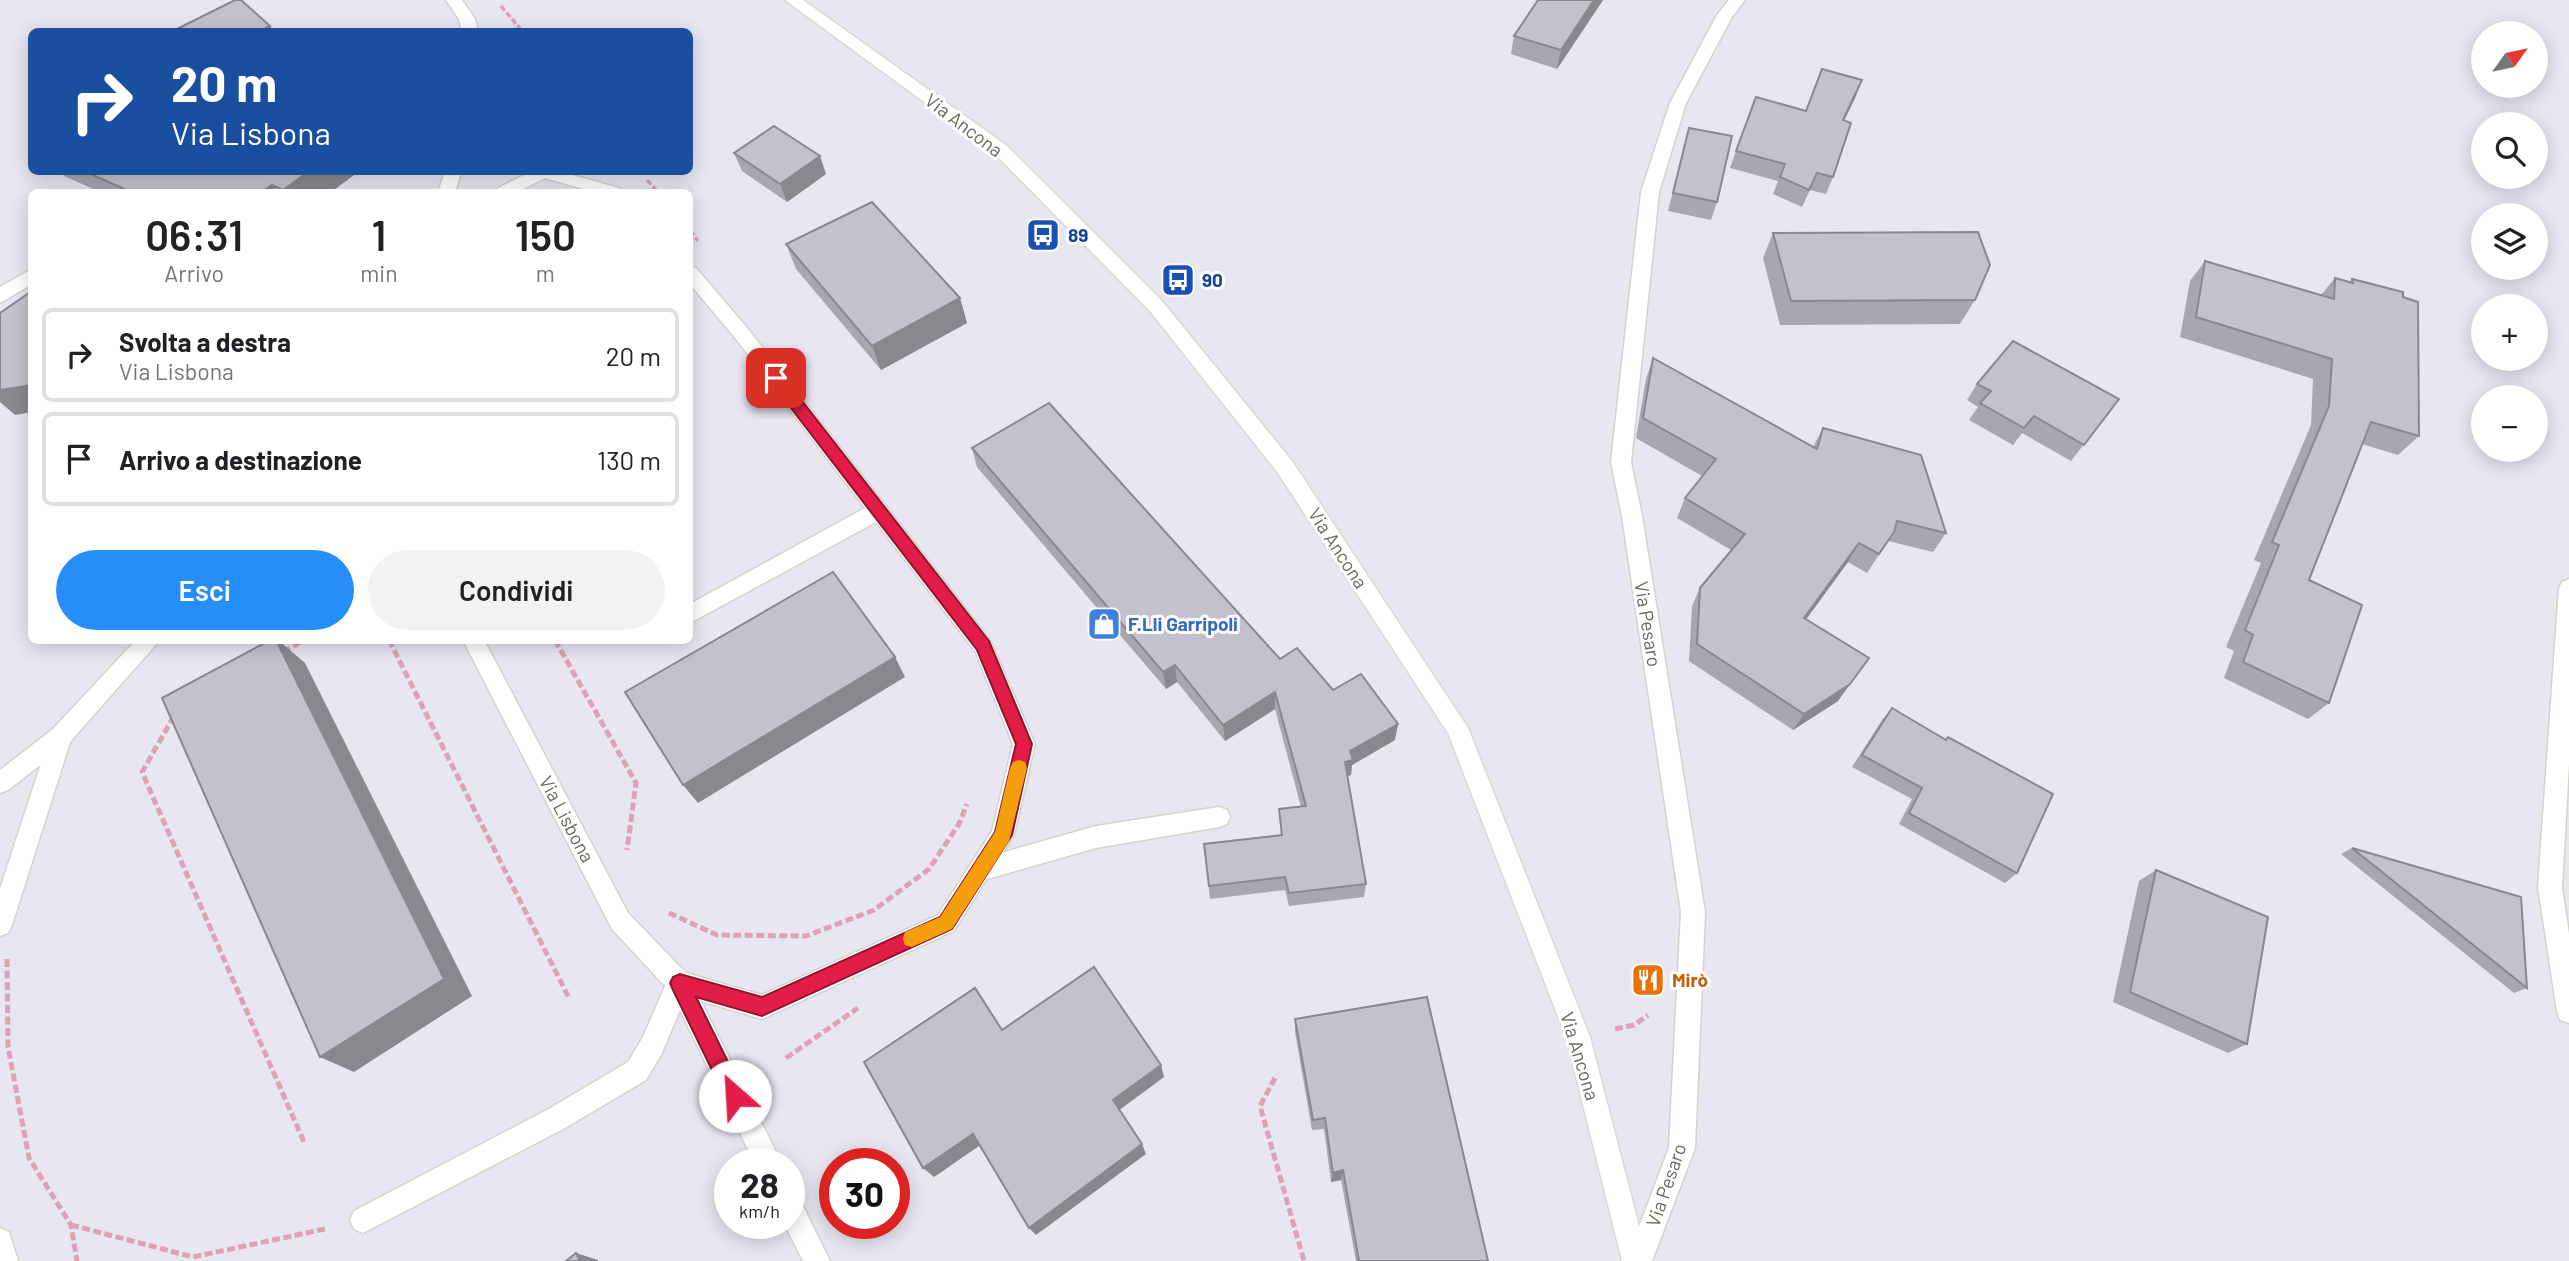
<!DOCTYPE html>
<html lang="it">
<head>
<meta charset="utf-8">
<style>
  :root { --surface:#fff; --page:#f2f2f2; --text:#202124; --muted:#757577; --line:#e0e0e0; --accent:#258ef8 }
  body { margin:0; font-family:Barlow,sans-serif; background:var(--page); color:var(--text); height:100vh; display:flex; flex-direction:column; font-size:26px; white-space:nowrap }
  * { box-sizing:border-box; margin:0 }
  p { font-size:23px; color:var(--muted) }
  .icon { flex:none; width:38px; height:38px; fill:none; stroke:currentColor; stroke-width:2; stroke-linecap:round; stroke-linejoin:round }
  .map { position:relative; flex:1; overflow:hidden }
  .details { position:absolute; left:28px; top:189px; width:665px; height:455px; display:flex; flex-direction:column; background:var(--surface); border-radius:10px; box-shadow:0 4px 18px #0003 }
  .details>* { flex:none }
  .guide { position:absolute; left:28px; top:28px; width:665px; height:147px; border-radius:10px; box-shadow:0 4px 18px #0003; background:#1a4fa0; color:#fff; overflow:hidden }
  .needle { width:46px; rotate:57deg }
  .controls { position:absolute; left:2471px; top:21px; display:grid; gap:14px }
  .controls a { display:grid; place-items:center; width:77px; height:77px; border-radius:50%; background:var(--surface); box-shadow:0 4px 18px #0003; font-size:35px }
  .speed { position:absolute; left:714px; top:1148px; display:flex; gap:14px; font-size:35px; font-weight:700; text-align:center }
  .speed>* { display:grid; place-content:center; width:91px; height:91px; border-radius:50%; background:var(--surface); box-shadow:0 4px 18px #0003; line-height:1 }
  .speed small { font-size:18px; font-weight:400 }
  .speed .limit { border:10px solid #d22; background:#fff; color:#111 }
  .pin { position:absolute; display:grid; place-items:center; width:60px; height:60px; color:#fff; margin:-30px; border-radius:14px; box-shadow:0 4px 10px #0006 }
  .me { position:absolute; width:77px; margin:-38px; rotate:334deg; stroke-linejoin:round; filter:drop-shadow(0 0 5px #0008) }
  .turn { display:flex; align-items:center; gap:24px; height:147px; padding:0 28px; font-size:32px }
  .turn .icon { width:91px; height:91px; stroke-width:2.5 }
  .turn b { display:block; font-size:49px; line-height:60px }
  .eta { display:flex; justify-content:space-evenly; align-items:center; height:119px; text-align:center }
  .eta b { font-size:42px; font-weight:600; line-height:49px }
  .button { display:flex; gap:14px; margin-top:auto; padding:14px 28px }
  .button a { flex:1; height:80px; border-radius:42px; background:var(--accent); color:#fff; font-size:28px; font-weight:600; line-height:80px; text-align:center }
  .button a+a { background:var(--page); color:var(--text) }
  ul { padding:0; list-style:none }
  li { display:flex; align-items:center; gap:21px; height:94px; margin:0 14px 10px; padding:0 14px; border:4px solid var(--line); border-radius:10px }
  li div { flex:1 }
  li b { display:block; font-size:26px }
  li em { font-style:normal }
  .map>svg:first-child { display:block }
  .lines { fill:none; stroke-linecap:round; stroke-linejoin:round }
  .lane-casing { stroke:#d3d4cc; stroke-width:3 }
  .street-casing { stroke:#d3d4cc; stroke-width:3 }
  .secondary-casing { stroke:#d9dad0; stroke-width:3 }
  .path-far1 { stroke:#dda3b5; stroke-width:3.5; stroke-dasharray:6 2.5; stroke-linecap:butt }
  .path { stroke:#dda3b5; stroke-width:5; stroke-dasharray:8 3.5; stroke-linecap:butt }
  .lane { fill:#fff; fill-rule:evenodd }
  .street { fill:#fff; fill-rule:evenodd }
  .secondary { fill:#fff; fill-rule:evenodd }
  .wall { fill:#a8a7af }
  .shaded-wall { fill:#88888f }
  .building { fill:#c3c2cc; stroke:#88888f; stroke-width:2 }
  .route { fill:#e11d48; stroke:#92132f; stroke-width:2 }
  .slow { fill:#f59e0b }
  .labels { text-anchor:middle; stroke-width:6; stroke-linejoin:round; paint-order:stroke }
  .street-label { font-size:19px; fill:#68675d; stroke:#fff }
  .transit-label { font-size:19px; font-weight:bold; fill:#164399; stroke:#fff; text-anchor:start }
  .shop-label { font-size:19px; font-weight:bold; fill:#366cbe; stroke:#fff; text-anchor:start }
  .food-label { font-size:19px; font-weight:bold; fill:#c56008; stroke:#fff; text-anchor:start }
</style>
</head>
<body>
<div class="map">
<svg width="2569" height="1261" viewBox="0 0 2569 1261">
  <rect width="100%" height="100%" fill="#e8e6f1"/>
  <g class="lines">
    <defs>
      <g id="lane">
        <polygon points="61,726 69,729 72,736 12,925 8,933 0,936 0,889 50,736 53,729"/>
        <polygon points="1219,807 1227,810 1230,817 1227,824 1219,827 1096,848 980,881 972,878 968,870 972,862 980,859 1096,826"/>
        <polygon points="0,1228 9,1232 18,1261 0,1261"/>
      </g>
      <g id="street">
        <polygon points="446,0 462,0 475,19 478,32 462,32 459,19"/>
        <polygon points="1729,0 1745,0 1732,17 1686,103 1659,192 1631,462 1642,516 1705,912 1695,1148 1652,1261 1626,1261 1669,1148 1681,912 1622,516 1611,462 1641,192 1670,103 1717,15"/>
        <polygon points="445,172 461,172 455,192 438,192"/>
        <polygon points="530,172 562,172 619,188 622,192 594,192 545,178 517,192 496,192 498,188"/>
        <polygon points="690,267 696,268 748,329 990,640 1035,744 1014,835 954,931 762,1019 701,1001 782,1164 755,1164 680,1010 661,1055 646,1080 565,1128 363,1233 354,1229 350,1220 354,1211 547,1110 628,1062 643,1037 665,986 612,929 463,640 484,640 628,913 686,973 762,995 938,915 992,831 1013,744 975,651 876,522 690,623 690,604 865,508 736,339 690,284"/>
        <polygon points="32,269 32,284 0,303 0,287"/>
        <polygon points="2569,579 2569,763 2562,887 2569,934 2569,1023 2560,1020 2557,1011 2538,887 2559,588 2562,582"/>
        <polygon points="136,640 160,640 69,743 8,790 0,793 0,770 53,729"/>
        <polygon points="789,1192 798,1196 830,1261 803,1261 784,1223 789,1223"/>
      </g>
      <polygon id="secondary" points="785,0 803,0 1007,146 1162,301 1292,461 1468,728 1590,1037 1648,1261 1622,1261 1566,1037 1448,733 1278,473 1150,311 995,154"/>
    </defs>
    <use href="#lane" class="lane-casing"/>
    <use href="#street" class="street-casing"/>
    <use href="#secondary" class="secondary-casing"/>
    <g class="path-far1">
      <polyline points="501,6 523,32"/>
      <polyline points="647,180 658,192"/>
      <polyline points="690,231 698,241"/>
    </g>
    <g class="path">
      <polyline points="389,640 569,998"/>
      <polyline points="555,640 636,783 627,850"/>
      <polyline points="283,652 304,640"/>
      <polyline points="174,716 142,772 304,1142"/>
      <polyline points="669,913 717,935 806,936 874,910 929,869 959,824 967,804"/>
      <polyline points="7,959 8,1047 29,1158 71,1225 77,1261"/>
      <polyline points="1615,1029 1634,1025 1648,1015"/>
      <polyline points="786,1058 858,1008"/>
      <polyline points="1275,1078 1260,1106 1304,1261"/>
      <polyline points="71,1225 193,1257 325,1229"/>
    </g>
    <use href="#lane" class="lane"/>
    <use href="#street" class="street"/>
    <use href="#secondary" class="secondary"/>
  </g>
  <g class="wall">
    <polygon points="1538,0 1603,0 1557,69 1511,54 1514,36"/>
    <polygon points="1855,98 1844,121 1833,177 1826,194 1810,190 1802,207 1773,194 1778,181 1730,168 1736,151 1806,111"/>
    <polygon points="1689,128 1717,202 1711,220 1668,211"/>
    <polygon points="734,153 826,174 787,202 742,171"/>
    <polygon points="60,172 358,172 331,192 100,192 64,176"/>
    <polygon points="1773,233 1975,300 1960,324 1780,325 1763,258"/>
    <polygon points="786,244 960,298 967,323 881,370 796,269"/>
    <polygon points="2205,261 2321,295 2335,278 2350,282 2352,279 2419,436 2398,455 2362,444 2309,580 2329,703 2308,719 2224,678 2234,651 2226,647 2261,563 2254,560 2311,425 2313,379 2180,337 2190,281"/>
    <polygon points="1653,358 1813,447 1823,428 1946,533 1933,552 1888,541 1867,573 1848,562 1806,619 1838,701 1793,730 1689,661 1692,606 1700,588 1731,550 1677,518 1685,498 1702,476 1636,438 1646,379"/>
    <polygon points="1977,384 2119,399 2071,461 2022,433 2013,445 1969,420 1978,407 1967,400"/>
    <polygon points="972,448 1280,659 1333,690 1395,740 1352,765 1351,775 1347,776 1366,884 1364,897 1289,906 1285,890 1210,899 1204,844 1281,836 1279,809 1301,807 1275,709 1225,741 1177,682 1166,689 977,467"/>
    <polygon points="1892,708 1946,739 1948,737 2017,873 2005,883 1899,824 1912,799 1852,767 1882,720"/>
    <polygon points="2352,848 2527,988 2514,993 2341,854"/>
    <polygon points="2156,870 2247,1044 2228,1053 2113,1002 2139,881"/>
    <polygon points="1295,1019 1488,1261 1356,1261 1341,1180 1331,1182 1324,1129 1312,1130 1295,1032"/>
  </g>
  <g class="shaded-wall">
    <polygon points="1594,0 1603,0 1557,69 1561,50"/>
    <polygon points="270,26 274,32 259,32"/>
    <polygon points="1862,80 1855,98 1835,138 1843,120"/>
    <polygon points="820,156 826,174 787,202 780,184"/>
    <polygon points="308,172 358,172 331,192 284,192 283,190"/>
    <polygon points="272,185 278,192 262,192"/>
    <polygon points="960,298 967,323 881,370 872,346"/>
    <polygon points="32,385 32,412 15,415 0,402 0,390"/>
    <polygon points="1859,543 1848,562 1794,636 1804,618"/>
    <polygon points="276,640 278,640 305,663 472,996 354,1072 320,1057"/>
    <polygon points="895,657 905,677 698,803 683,785"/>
    <polygon points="1869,658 1838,701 1793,730 1804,714"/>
    <polygon points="1175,665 1177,682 1166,689 1163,672"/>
    <polygon points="1275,692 1275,709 1225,741 1223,725"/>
    <polygon points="1398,724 1395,740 1352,765 1351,775 1343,777 1345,762 1350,751"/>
    <polygon points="1161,1065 1164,1077 1118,1111 1113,1100"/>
    <polygon points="973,1134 982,1144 934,1177 923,1168"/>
    <polygon points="1142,1144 1146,1154 1036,1235 1029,1228"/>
    <polygon points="1343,1170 1341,1180 1331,1182 1333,1173"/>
    <polygon points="576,1253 598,1260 598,1261 580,1261"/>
  </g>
  <g class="building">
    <polygon points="235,0 241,0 270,26 259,32 171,32"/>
    <polygon points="1538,0 1594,0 1561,50 1514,36"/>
    <polygon points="1822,69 1862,80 1843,120 1851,123 1833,177 1817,173 1809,190 1780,177 1785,164 1736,151 1756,97 1806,111"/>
    <polygon points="774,126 820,156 780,184 734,153"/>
    <polygon points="1689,128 1732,136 1717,202 1673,193"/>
    <polygon points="86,172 308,172 283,190 272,185 262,192 131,192"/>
    <polygon points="872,202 960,298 872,346 786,244"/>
    <polygon points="1978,232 1990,265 1975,300 1791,301 1773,233"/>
    <polygon points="2205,261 2334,299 2335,278 2353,283 2352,279 2403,292 2403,297 2418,302 2419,436 2371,422 2309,580 2362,605 2329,703 2243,662 2253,635 2245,630 2279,545 2272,542 2329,406 2332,359 2196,317"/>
    <polygon points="32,291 32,385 0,390 0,313"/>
    <polygon points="2013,341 2119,399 2084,445 2034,416 2024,428 1980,403 1991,391 1977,384"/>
    <polygon points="1653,358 1817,449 1823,428 1921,455 1946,533 1897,521 1894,532 1879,554 1859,543 1804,618 1869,658 1850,684 1804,714 1697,644 1700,588 1745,534 1685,498 1716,459 1643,418"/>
    <polygon points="1049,403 1280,659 1297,648 1333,690 1361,674 1398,724 1350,751 1353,760 1345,762 1366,884 1289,893 1285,877 1209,886 1204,844 1282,835 1279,809 1306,806 1275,692 1223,725 1175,665 1163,672 972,448"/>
    <polygon points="833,572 895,657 683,785 625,692"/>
    <polygon points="270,640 276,640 444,979 320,1057 162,698"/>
    <polygon points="1892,708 1946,740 1948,737 2053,794 2017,873 1909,813 1922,788 1862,755"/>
    <polygon points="2352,848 2521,897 2527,988"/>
    <polygon points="2156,870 2268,917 2247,1044 2130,992"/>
    <polygon points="1094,967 1161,1065 1113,1100 1142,1144 1029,1228 973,1134 923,1168 864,1062 975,988 1002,1030"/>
    <polygon points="1427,997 1488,1261 1359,1261 1343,1170 1333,1173 1325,1118 1313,1120 1295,1019"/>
    <polygon points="576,1253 580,1261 566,1261"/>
  </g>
  <polygon class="route" points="776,373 781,374 989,641 1032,744 1012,835 952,929 762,1016 696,997 745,1096 742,1103 735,1106 728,1103 673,990 670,983 673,977 680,974 762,997 940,917 995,832 1016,744 977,650 771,382 769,378"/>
  <polygon class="slow" points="1019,760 1025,762 1027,768 1009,841 952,929 912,947 905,945 903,939 905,932 940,917 995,832 1010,768 1013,762"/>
  <defs>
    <symbol id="bus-square" viewBox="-11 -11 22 22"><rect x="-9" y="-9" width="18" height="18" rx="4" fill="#1a4fb4" stroke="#fff"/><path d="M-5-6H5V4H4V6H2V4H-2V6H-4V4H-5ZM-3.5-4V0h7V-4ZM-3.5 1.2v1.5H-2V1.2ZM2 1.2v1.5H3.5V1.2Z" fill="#fff"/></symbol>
    <symbol id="shop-square" viewBox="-11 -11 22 22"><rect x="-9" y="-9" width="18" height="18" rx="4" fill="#3f7fe0" stroke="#fff"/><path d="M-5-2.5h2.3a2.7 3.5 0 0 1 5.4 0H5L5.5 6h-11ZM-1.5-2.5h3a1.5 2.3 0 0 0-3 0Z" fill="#fff"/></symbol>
    <symbol id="restaurant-square" viewBox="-11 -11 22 22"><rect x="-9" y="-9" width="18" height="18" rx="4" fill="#e8710a" stroke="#fff"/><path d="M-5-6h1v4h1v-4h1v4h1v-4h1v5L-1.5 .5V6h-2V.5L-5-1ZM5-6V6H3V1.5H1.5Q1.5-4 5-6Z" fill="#fff"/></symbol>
  </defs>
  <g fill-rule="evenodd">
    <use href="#bus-square" x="1024" y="216" width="38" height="38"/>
    <use href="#bus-square" x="1159" y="261" width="38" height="38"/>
    <use href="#shop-square" x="1085" y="605" width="38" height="38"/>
    <use href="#restaurant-square" x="1629" y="961" width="38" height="38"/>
  </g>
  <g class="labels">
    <g class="street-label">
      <text transform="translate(964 125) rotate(37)" y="7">Via Ancona</text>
      <text transform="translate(1338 548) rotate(57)" y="7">Via Ancona</text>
      <text transform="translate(1648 624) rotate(81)" y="7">Via Pesaro</text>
      <text transform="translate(567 819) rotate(62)" y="7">Via Lisbona</text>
      <text transform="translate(1580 1056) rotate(73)" y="7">Via Ancona</text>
      <text transform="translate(1666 1185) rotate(-71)" y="7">Via Pesaro</text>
    </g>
    <g class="transit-label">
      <text x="1068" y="242">89</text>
      <text x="1202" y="287">90</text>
    </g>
    <g class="shop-label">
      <text x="1128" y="631">F.Lli Garripoli</text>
    </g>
    <g class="food-label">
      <text x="1672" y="987">Mirò</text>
    </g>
  </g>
</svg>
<div class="controls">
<a><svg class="needle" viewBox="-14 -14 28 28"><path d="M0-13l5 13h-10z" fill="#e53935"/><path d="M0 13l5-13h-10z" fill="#757577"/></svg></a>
<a><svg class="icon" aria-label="search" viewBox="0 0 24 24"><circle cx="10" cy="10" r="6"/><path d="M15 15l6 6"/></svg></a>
<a><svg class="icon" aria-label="layers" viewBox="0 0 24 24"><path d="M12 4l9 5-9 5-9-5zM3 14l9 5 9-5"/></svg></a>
<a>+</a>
<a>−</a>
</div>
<div class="speed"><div>28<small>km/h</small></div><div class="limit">30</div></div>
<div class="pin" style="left:776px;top:378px;background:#d93025"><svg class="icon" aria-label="arrive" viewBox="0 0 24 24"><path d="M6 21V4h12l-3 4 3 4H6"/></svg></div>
<svg class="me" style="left:735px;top:1096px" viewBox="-20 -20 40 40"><circle r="19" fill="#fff"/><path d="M0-13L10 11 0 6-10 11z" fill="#e11d48"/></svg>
<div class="guide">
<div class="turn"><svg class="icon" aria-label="right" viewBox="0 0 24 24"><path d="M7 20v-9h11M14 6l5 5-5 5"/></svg><div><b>20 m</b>Via Lisbona</div></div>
</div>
<section class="details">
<div class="eta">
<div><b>06:31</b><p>Arrivo</p></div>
<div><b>1</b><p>min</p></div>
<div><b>150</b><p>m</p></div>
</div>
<ul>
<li><svg class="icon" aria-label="right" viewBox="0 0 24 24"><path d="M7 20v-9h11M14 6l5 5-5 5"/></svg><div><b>Svolta a destra</b><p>Via Lisbona</p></div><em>20 m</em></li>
<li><svg class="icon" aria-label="arrive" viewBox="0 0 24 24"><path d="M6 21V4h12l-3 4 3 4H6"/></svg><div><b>Arrivo a destinazione</b></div><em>130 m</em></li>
</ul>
<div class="button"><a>Esci</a><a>Condividi</a></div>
</section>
</div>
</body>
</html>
